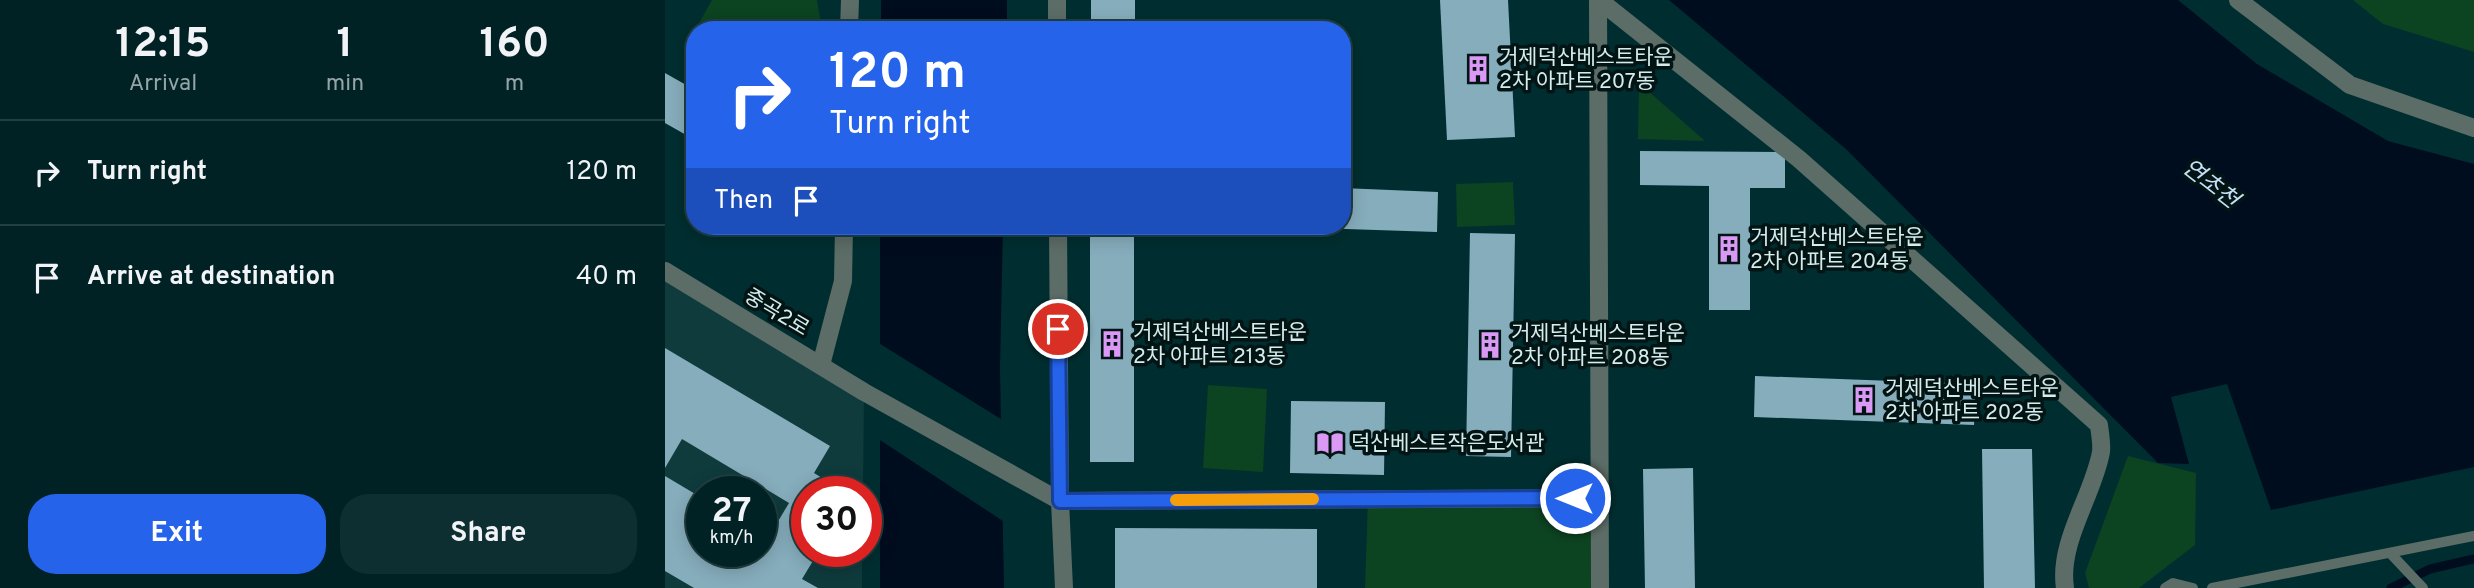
<!DOCTYPE html>
<html lang="en">
<head>
<meta charset="utf-8">
<style>
  :root { --surface:#002224; --page:#0e2f31; --text:#f1f3f6; --muted:#95a4a6; --line:#223f41; --accent:#2563eb }
  body { margin:0; font-family:Overpass,"Noto Sans KR",sans-serif; background:var(--page); color:var(--text); height:100vh; display:flex; flex-direction:column; font-size:26px; white-space:nowrap }
  * { box-sizing:border-box; margin:0 }
  p { font-size:23px; color:var(--muted) }
  .icon { flex:none; width:38px; height:38px; fill:none; stroke:currentColor; stroke-width:2; stroke-linecap:round; stroke-linejoin:round }
  .map { position:relative; flex:1; overflow:hidden }
  .sheet { display:flex; flex-direction:column; background:var(--surface); width:665px }
  .sheet>* { flex:none }
  .guide { position:absolute; left:21px; top:21px; width:665px; height:214px; border-radius:28px; box-shadow:0 4px 18px #0003,0 0 0 2px var(--line); background:#2563eb; color:#fff; overflow:hidden }
  .speed { position:absolute; left:21px; top:476px; display:flex; gap:14px; font-size:35px; font-weight:700; text-align:center }
  .speed>* { display:grid; place-content:center; width:91px; height:91px; border-radius:50%; background:var(--surface); box-shadow:0 4px 18px #0003,0 0 0 2px var(--line); line-height:1 }
  .speed small { font-size:18px; font-weight:400 }
  .speed .limit { border:10px solid #d22; background:#fff; color:#111 }
  .pin { position:absolute; display:grid; place-items:center; width:60px; height:60px; color:#fff; margin:-30px; border:4px solid #fff; border-radius:50%; box-shadow:0 2px 7px #0007 }
  .me { position:absolute; width:77px; margin:-38px; rotate:270deg; stroke-linejoin:round; filter:drop-shadow(0 0 5px #0008) }
  .turn { display:flex; align-items:center; gap:24px; height:147px; padding:0 28px; font-size:32px }
  .turn .icon { width:91px; height:91px; stroke-width:2.5 }
  .turn b { display:block; font-size:49px; line-height:60px }
  .then { display:flex; align-items:center; height:66px; padding:0 28px; background:#0003; gap:14px; font-size:26px }
  .eta { display:flex; justify-content:space-evenly; align-items:center; height:119px; text-align:center }
  .eta b { font-size:42px; font-weight:700; line-height:49px }
  .action { display:flex; gap:14px; margin-top:auto; padding:14px 28px }
  .action a { flex:1; height:80px; border-radius:28px; background:var(--accent); color:#fff; font-size:28px; font-weight:700; line-height:80px; text-align:center }
  .action a+a { background:var(--page); color:var(--text) }
  ul { padding:0; list-style:none }
  li { display:flex; align-items:center; gap:21px; height:105px; padding:0 28px; border-top:2px solid var(--line) }
  li div { flex:1 }
  li b { display:block; font-size:26px }
  li em { font-style:normal }
  main { display:flex; flex:1; min-height:0 }
  .map>svg:first-child { display:block }
  .built { fill:#0f3b3d; fill-rule:evenodd }
  .green { fill:#0c4321 }
  .water { fill:#000d1f }
  .pier { fill:#002e30 }
  .lines { fill:none; stroke-linecap:round; stroke-linejoin:round }
  .stream { stroke:#000d1f; stroke-width:9 }
  .building { fill:#86adbc }
  .service { stroke:#5c6c67; stroke-width:10 }
  .minor { stroke:#5c6c67; stroke-width:18 }
  .tertiary { stroke:#5c6c67; stroke-width:18 }
  .route-casing { stroke:#184099; stroke-width:18 }
  .route { stroke:#2563eb; stroke-width:12 }
  .slow { stroke:#f59e0b; stroke-width:12 }
  .labels { text-anchor:middle; stroke-width:7; stroke-linejoin:round; paint-order:stroke }
  .poi-label { font-size:21px; fill:#d6eded; stroke:#031414; text-anchor:start }
  .street-label { font-size:21px; fill:#d6eded; stroke:#031414 }
  .water-label { font-size:23px; font-style:italic; fill:#c6e1f9; stroke:#031414 }
</style>
</head>
<body>
<main>
<section class="sheet">
<div class="eta">
<div><b>12:15</b><p>Arrival</p></div>
<div><b>1</b><p>min</p></div>
<div><b>160</b><p>m</p></div>
</div>
<ul>
<li><svg class="icon" aria-label="right" viewBox="0 0 24 24"><path d="M7 20v-9h11M14 6l5 5-5 5"/></svg><div><b>Turn right</b></div><em>120 m</em></li>
<li><svg class="icon" aria-label="arrive" viewBox="0 0 24 24"><path d="M6 21V4h12l-3 4 3 4H6"/></svg><div><b>Arrive at destination</b></div><em>40 m</em></li>
</ul>
<div class="action"><a>Exit</a><a>Share</a></div>
</section>
<div class="map">
<svg width="1809" height="588" viewBox="0 0 1809 588">
  <rect width="100%" height="100%" fill="#002e30"/>
  <path class="built" d="M0 271 199 392 198 492H142V551H197V588H0ZM37 492H96V551H37Z"/>
  <g class="green">
    <polygon points="47,0 152,0 156,23 152,30 30,30"/>
    <polygon points="1688,0 1809,0 1809,52 1718,24"/>
    <polygon points="974,83 1040,141 973,139"/>
    <polygon points="848,182 850,225 792,227 791,184"/>
    <polygon points="543,385 602,389 598,472 538,468"/>
    <polygon points="1463,456 1531,473 1530,545 1474,588 1424,588 1420,573"/>
    <polygon points="935,498 935,588 700,588 703,499"/>
  </g>
  <g class="water">
    <rect x="216" y="0" width="126" height="30"/>
    <polygon points="1004,0 1513,0 1592,64 1723,141 1809,164 1809,467 1606,510 1562,384 1506,397 1524,464 1493,463 1182,150"/>
    <polygon points="215,226 338,226 335,369 339,588 215,588"/>
  </g>
  <polygon class="pier" points="212,342 339,421 341,523 212,438"/>
  <g class="lines">
    <polyline class="stream" points="1726,588 1765,569 1809,559"/>
  </g>
  <g class="building">
    <rect x="426" y="0" width="44" height="30"/>
    <polygon points="775,0 843,0 850,137 782,140"/>
    <polygon points="0,73 30,90 30,140 0,123"/>
    <polygon points="975,151 1120,152 1120,188 1085,188 1085,310 1044,310 1044,186 975,185"/>
    <polygon points="677,188 773,192 772,232 650,228 650,226 677,226"/>
    <rect x="425" y="226" width="44" height="236"/>
    <polygon points="805,233 850,234 846,457 801,456"/>
    <polygon points="0,348 165,446 149,473 180,492 142,492 142,551 154,551 137,579 153,588 29,588 0,571 0,476 37,498 37,551 94,553 124,503 17,439 0,468"/>
    <polygon points="1090,376 1311,384 1309,425 1089,417"/>
    <polygon points="626,401 720,402 719,475 625,473"/>
    <polygon points="1317,449 1367,449 1370,588 1319,588"/>
    <polygon points="1028,468 1030,588 980,588 978,469"/>
    <polygon points="450,528 652,529 652,588 450,588"/>
  </g>
  <g class="lines">
    <g class="service">
      <polyline points="1726,554 1758,588"/>
      <polyline points="1500,588 1508,583 1528,588"/>
      <polyline points="1547,588 1809,536"/>
    </g>
    <g class="minor">
      <polyline points="392,0 392,30"/>
      <polyline points="933,0 935,588"/>
      <path d="M934 0 1134 159 1434 425C1435 434 1437 444 1436 452 1428 496 1393 542 1400 588"/>
      <polyline points="184,30 185,0"/>
      <polyline points="393,226 395,501 935,498"/>
      <polyline points="156,365 178,281 179,226"/>
    </g>
    <g class="tertiary">
      <polyline points="1573,0 1685,85 1809,128"/>
      <polyline points="0,271 199,392 395,501 399,588"/>
    </g>
  </g>
  <g class="lines">
    <defs>
      <polyline id="route" points="393,329 395,501 910,498"/>
    </defs>
    <use href="#route" class="route-casing"/>
    <use href="#route" class="route"/>
    <polyline class="slow" points="511,500 648,499"/>
  </g>
  <defs>
    <symbol id="building-bare" viewBox="-9 -9 18 18"><path d="M-4-6H4V6H1V3H-1V6H-4ZM-2.5-4.3h1.7v1.8h-1.7ZM.8-4.3h1.7v1.8H.8ZM-2.5-1h1.7V.8h-1.7ZM.8-1h1.7V.8H.8Z" fill="#db99f6" stroke="#031414" stroke-width="2.5" paint-order="stroke"/></symbol>
    <symbol id="library-bare" viewBox="-9 -9 18 18"><path d="M-6-4Q-3-5.5-.7-3.5V5Q-3 3-6 4ZM6-4Q3-5.5 .7-3.5V5Q3 3 6 4Z" fill="#db99f6" stroke="#031414" stroke-width="2.5" paint-order="stroke"/></symbol>
  </defs>
  <g fill-rule="evenodd">
    <use href="#building-bare" x="794" y="50" width="38" height="38"/>
    <use href="#building-bare" x="1045" y="230" width="38" height="38"/>
    <use href="#building-bare" x="428" y="325" width="38" height="38"/>
    <use href="#building-bare" x="806" y="326" width="38" height="38"/>
    <use href="#building-bare" x="1180" y="381" width="38" height="38"/>
    <use href="#library-bare" x="646" y="424" width="38" height="38"/>
  </g>
  <g class="labels">
    <g class="poi-label">
      <text x="834" y="64">거제덕산베스트타운<tspan x="834" dy="24">2차 아파트 207동</tspan></text>
      <text x="1085" y="244">거제덕산베스트타운<tspan x="1085" dy="24">2차 아파트 204동</tspan></text>
      <text x="468" y="339">거제덕산베스트타운<tspan x="468" dy="24">2차 아파트 213동</tspan></text>
      <text x="846" y="340">거제덕산베스트타운<tspan x="846" dy="24">2차 아파트 208동</tspan></text>
      <text x="1220" y="395">거제덕산베스트타운<tspan x="1220" dy="24">2차 아파트 202동</tspan></text>
      <text x="686" y="450">덕산베스트작은도서관</text>
    </g>
    <g class="street-label">
      <text transform="translate(112 312) rotate(31)" y="7">중곡2로</text>
    </g>
    <g class="water-label">
      <text transform="translate(1546 183) rotate(38)" y="8">연초천</text>
    </g>
  </g>
</svg>
<div class="speed"><div>27<small>km/h</small></div><div class="limit">30</div></div>
<div class="pin" style="left:393px;top:329px;background:#d93025"><svg class="icon" aria-label="arrive" viewBox="0 0 24 24"><path d="M6 21V4h12l-3 4 3 4H6"/></svg></div>
<svg class="me" style="left:910px;top:498px" viewBox="-20 -20 40 40"><circle r="17" fill="#2563eb" stroke="#fff" stroke-width="3"/><path d="M0-11L8 9 0 5-8 9z" fill="#fff"/></svg>
<div class="guide">
<div class="turn"><svg class="icon" aria-label="right" viewBox="0 0 24 24"><path d="M7 20v-9h11M14 6l5 5-5 5"/></svg><div><b>120 m</b>Turn right</div></div>
<div class="then">Then<svg class="icon" aria-label="arrive" viewBox="0 0 24 24"><path d="M6 21V4h12l-3 4 3 4H6"/></svg></div>
</div>
</div>
</main>
</body>
</html>
